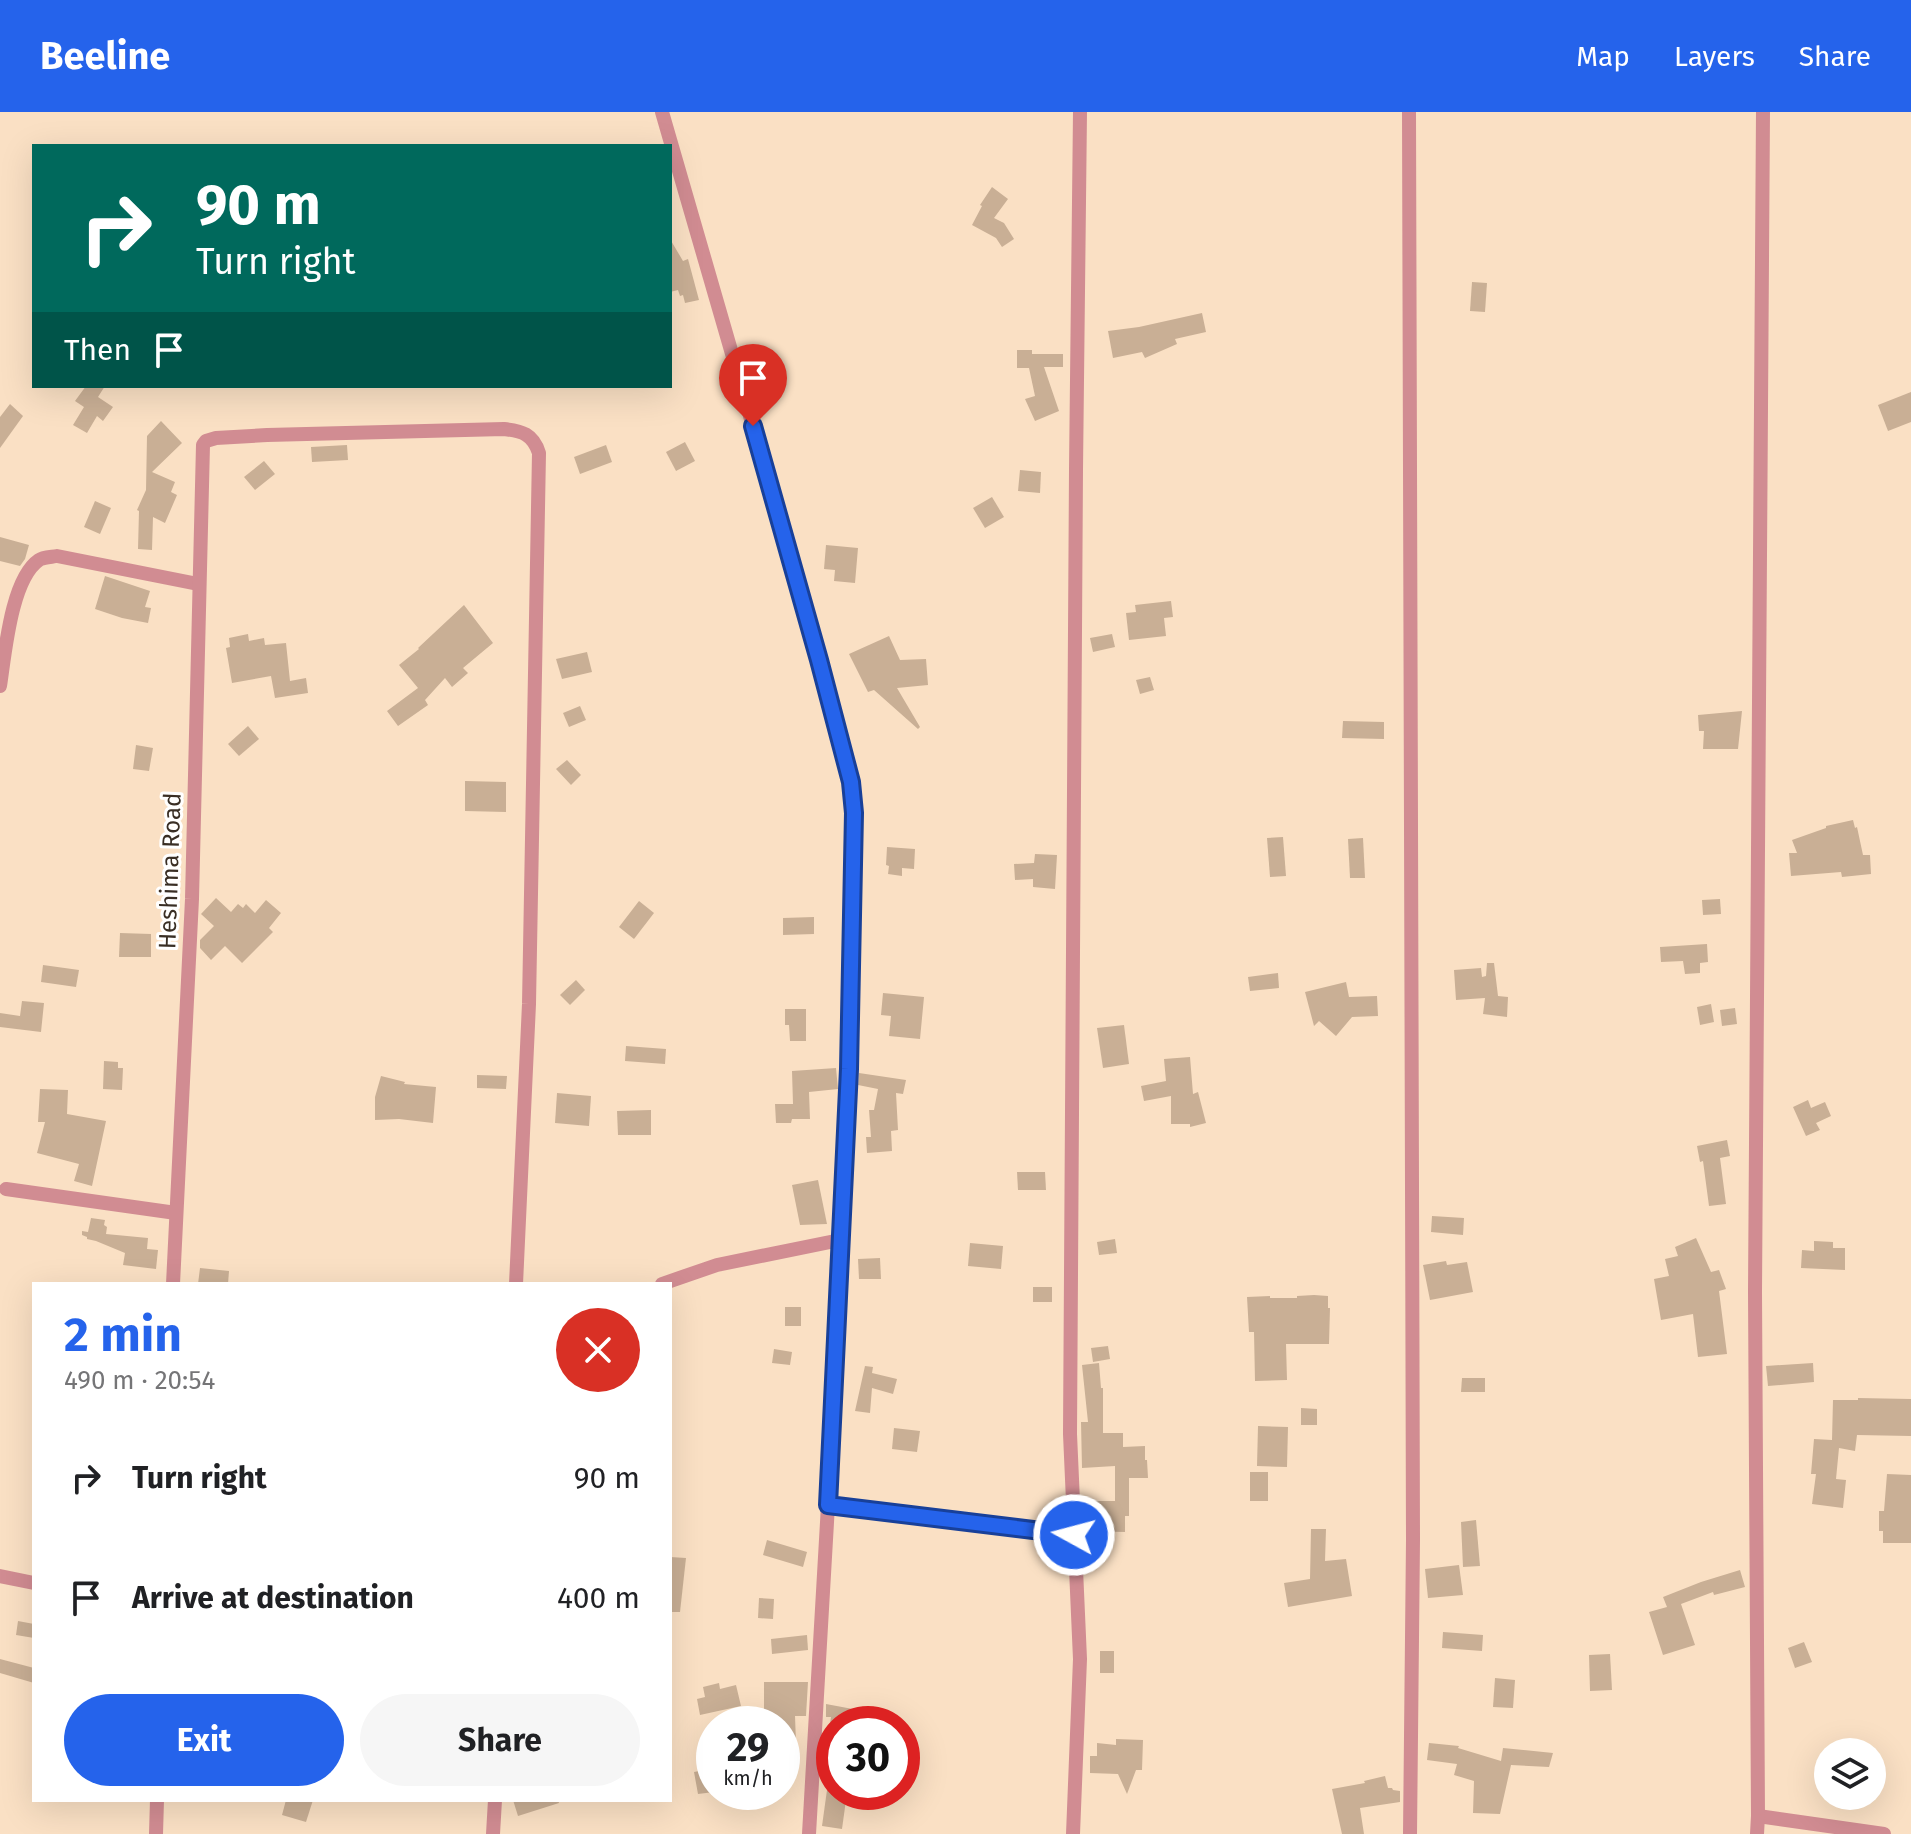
<!DOCTYPE html>
<html lang="en">
<head>
<meta charset="utf-8">
<style>
  :root { --surface:#fff; --page:#f6f6f6; --text:#202124; --muted:#757577; --accent:#2563eb }
  body { margin:0; font-family:"Fira Sans",sans-serif; background:var(--page); color:var(--text); height:100vh; display:flex; flex-direction:column; font-size:30px; white-space:nowrap }
  * { box-sizing:border-box; margin:0 }
  p { font-size:26px; color:var(--muted) }
  .icon { flex:none; width:44px; height:44px; fill:none; stroke:currentColor; stroke-width:2; stroke-linecap:round; stroke-linejoin:round }
  .map { position:relative; flex:1; overflow:hidden }
  .panel { position:absolute; left:32px; top:1170px; width:640px; height:520px; display:flex; flex-direction:column; background:var(--surface); border-radius:0px; box-shadow:0 8px 32px #0002 }
  .panel>* { flex:none }
  .guide { position:absolute; left:32px; top:32px; width:640px; height:244px; border-radius:0px; box-shadow:0 8px 32px #0002; background:#00695c; color:#fff; overflow:hidden }
  .buttons { position:absolute; left:1814px; top:1626px; display:grid; gap:16px }
  .buttons a { display:grid; place-items:center; width:72px; height:72px; border-radius:50%; background:var(--surface); box-shadow:0 8px 32px #0002; font-size:40px }
  .speed { position:absolute; left:696px; top:1594px; display:flex; gap:16px; font-size:40px; font-weight:700; text-align:center }
  .speed>* { display:grid; place-content:center; width:104px; height:104px; border-radius:50%; background:var(--surface); box-shadow:0 8px 32px #0002; line-height:1 }
  .speed small { font-size:20px; font-weight:400 }
  .speed .limit { border:12px solid #d22; background:#fff; color:#111 }
  .pin { position:absolute; display:grid; place-items:center; width:68px; height:68px; color:#fff; margin:-82px -34px; border-radius:50% 50% 50% 0; rotate:-45deg; box-shadow:0 0 8px #0007 }
  .pin .icon { rotate:45deg }
  .me { position:absolute; width:88px; margin:-44px; rotate:277deg; stroke-linejoin:round; filter:drop-shadow(0 0 6px #0008) }
  .turn { display:flex; align-items:center; gap:28px; height:168px; padding:0 32px; font-size:36px }
  .turn .icon { width:104px; height:104px; stroke-width:2.5 }
  .turn b { display:block; font-size:56px; line-height:68px }
  .then { display:flex; align-items:center; height:76px; padding:0 32px; background:#0003; gap:16px; font-size:30px }
  .round { display:grid; place-items:center; flex:none; width:84px; height:84px; border-radius:42px; background:var(--page) }
  .head { display:flex; align-items:center; justify-content:space-between; height:136px; padding:0 32px }
  h1 { font-size:48px; font-weight:700; line-height:60px; color:var(--accent) }
  .primary-button { display:flex; gap:16px; margin-top:auto; padding:16px 32px }
  .primary-button a { flex:1; height:92px; border-radius:48px; background:var(--accent); color:#fff; font-size:32px; font-weight:700; line-height:92px; text-align:center }
  .primary-button a+a { background:var(--page); color:var(--text) }
  ul { padding:0; list-style:none }
  li { display:flex; align-items:center; gap:24px; height:120px; padding:0 32px }
  li div { flex:1 }
  li b { display:block; font-size:30px }
  li em { font-style:normal }
  header { display:flex; align-items:center; gap:48px; box-sizing:border-box; height:112px; padding:0 40px; background:var(--accent); color:#fff }
  header strong { font-size:38px }
  nav { display:flex; gap:44px; margin-inline-start:auto; font-size:28px }
  .map>svg:first-child { display:block }
  .building { fill:#c9af95 }
  .lines { fill:none; stroke-linecap:round; stroke-linejoin:round }
  .minor { stroke:#d18c92; stroke-width:14 }
  .route-casing { stroke:#184099; stroke-width:20 }
  .route { stroke:#2563eb; stroke-width:14 }
  .labels { text-anchor:middle; stroke-width:6; stroke-linejoin:round; paint-order:stroke }
  .street-label { font-size:24px; fill:#392e24; stroke:#fff }
</style>
</head>
<body>
<header>
<strong>Beeline</strong>
<nav><a>Map</a><a>Layers</a><a>Share</a></nav>
</header>
<div class="map">
<svg width="1911" height="1722" viewBox="0 0 1911 1722">
  <rect width="100%" height="100%" fill="#fae0c4"/>
  <g class="building">
    <polygon points="992,75 1008,87 994,106 1004,111 1014,127 1002,135 996,126 972,113 982,94 980,93"/>
    <polygon points="670,127 683,149 688,147 699,188 685,191 683,183 680,184 678,178 670,180"/>
    <polygon points="1472,170 1487,171 1485,200 1470,199"/>
    <polygon points="1202,201 1206,220 1175,227 1177,232 1145,246 1142,240 1113,246 1108,219 1139,215"/>
    <polygon points="1017,238 1032,238 1032,242 1063,242 1063,255 1044,255 1059,299 1035,309 1025,287 1035,284 1029,256 1017,256"/>
    <polygon points="86,274 105,274 98,285 113,295 103,309 97,304 87,321 73,313 84,295 75,289"/>
    <polygon points="1911,280 1911,310 1888,319 1878,293"/>
    <polygon points="10,292 23,304 0,336 0,305"/>
    <polygon points="161,309 182,331 152,360 175,370 171,380 177,383 165,411 153,405 152,438 138,437 139,399 137,398 146,378 147,324"/>
    <polygon points="685,330 695,349 676,359 666,340"/>
    <polygon points="347,333 348,348 312,350 311,335"/>
    <polygon points="606,333 612,350 580,362 574,345"/>
    <polygon points="264,349 275,362 255,378 244,365"/>
    <polygon points="1020,358 1041,360 1040,381 1018,379"/>
    <polygon points="992,385 1004,405 985,416 973,396"/>
    <polygon points="95,389 111,396 100,422 84,415"/>
    <polygon points="0,425 29,433 25,447 20,454 0,449"/>
    <polygon points="826,433 858,436 855,471 834,469 835,458 824,457"/>
    <polygon points="105,464 150,479 145,495 151,496 148,511 122,506 95,497"/>
    <polygon points="1171,489 1173,505 1164,506 1166,524 1129,528 1126,501 1136,500 1135,493"/>
    <polygon points="464,493 493,531 463,556 468,561 452,575 445,566 425,588 428,593 398,614 387,599 418,576 399,553 419,537 418,536"/>
    <polygon points="248,522 249,529 264,526 265,533 286,531 290,569 306,566 308,581 275,586 271,564 232,571 226,536 230,535 229,526"/>
    <polygon points="1112,522 1115,535 1093,540 1090,526"/>
    <polygon points="889,524 900,548 926,547 928,573 897,576 920,615 918,617 874,578 868,580 849,542"/>
    <polygon points="587,540 592,560 562,567 556,547"/>
    <polygon points="1150,565 1154,578 1140,582 1136,568"/>
    <polygon points="580,594 586,608 569,615 563,601"/>
    <polygon points="1742,599 1738,637 1703,637 1704,619 1699,619 1698,603"/>
    <polygon points="1343,609 1384,610 1384,627 1342,626"/>
    <polygon points="248,614 259,627 239,644 228,632"/>
    <polygon points="136,633 153,636 149,659 133,657"/>
    <polygon points="567,648 581,663 571,673 556,657"/>
    <polygon points="465,669 506,670 506,700 465,699"/>
    <polygon points="1853,708 1855,716 1857,715 1863,743 1870,743 1871,762 1842,765 1841,760 1791,764 1789,741 1797,741 1792,728 1826,716 1826,714"/>
    <polygon points="1283,725 1286,764 1270,765 1267,726"/>
    <polygon points="1363,726 1365,766 1350,766 1348,727"/>
    <polygon points="887,735 915,737 914,757 902,756 902,764 888,762 889,754 886,753"/>
    <polygon points="1035,742 1057,743 1055,777 1033,775 1033,767 1015,768 1014,752 1034,751"/>
    <polygon points="216,786 231,800 238,792 243,796 246,792 255,801 266,788 281,801 269,816 273,820 242,851 225,834 211,848 200,836 200,828 214,814 201,802"/>
    <polygon points="1720,787 1721,802 1703,803 1702,788"/>
    <polygon points="639,789 654,801 634,827 619,815"/>
    <polygon points="814,805 814,822 783,823 783,806"/>
    <polygon points="120,821 151,822 151,845 119,845"/>
    <polygon points="1707,832 1708,850 1700,851 1700,861 1685,862 1683,849 1661,850 1660,835"/>
    <polygon points="1487,851 1494,851 1498,884 1508,885 1507,905 1483,902 1485,886 1456,888 1454,858 1481,856 1482,865 1486,864"/>
    <polygon points="43,853 79,858 76,875 41,870"/>
    <polygon points="1278,861 1279,876 1250,879 1248,865"/>
    <polygon points="576,868 585,878 570,893 560,883"/>
    <polygon points="1346,870 1349,885 1377,884 1378,904 1352,905 1336,924 1319,909 1314,914 1305,880"/>
    <polygon points="883,881 924,885 920,927 889,924 891,904 881,903"/>
    <polygon points="22,889 44,891 41,920 0,915 0,901 20,904"/>
    <polygon points="1711,892 1714,910 1700,913 1697,895"/>
    <polygon points="1735,896 1737,912 1722,914 1720,898"/>
    <polygon points="785,897 806,897 806,929 790,929 789,913 785,913"/>
    <polygon points="1124,913 1129,952 1103,956 1097,916"/>
    <polygon points="626,934 666,937 665,952 625,949"/>
    <polygon points="1190,945 1193,982 1198,980 1206,1011 1190,1015 1190,1012 1171,1012 1171,984 1144,989 1141,974 1166,969 1164,947"/>
    <polygon points="104,949 118,950 118,956 123,956 122,978 103,977"/>
    <polygon points="836,956 838,977 809,980 810,1007 792,1007 791,1011 776,1011 775,992 793,992 792,959"/>
    <polygon points="859,961 906,968 903,982 896,981 898,1018 891,1019 892,1039 867,1041 866,1025 871,1025 869,998 874,998 878,977 858,973"/>
    <polygon points="477,963 507,964 506,977 477,976"/>
    <polygon points="381,964 405,970 404,972 436,975 433,1011 399,1007 375,1008 375,985"/>
    <polygon points="40,977 68,978 67,1002 106,1009 92,1074 74,1069 79,1052 37,1041 45,1010 38,1010"/>
    <polygon points="557,981 591,984 589,1014 555,1011"/>
    <polygon points="1808,988 1811,996 1825,990 1831,1004 1816,1011 1820,1018 1806,1024 1793,995"/>
    <polygon points="651,998 651,1023 618,1023 617,999"/>
    <polygon points="1727,1028 1730,1044 1720,1046 1726,1092 1709,1094 1703,1049 1700,1050 1697,1034"/>
    <polygon points="1017,1060 1045,1060 1046,1078 1018,1078"/>
    <polygon points="818,1068 827,1112 800,1113 792,1073"/>
    <polygon points="1432,1104 1464,1106 1463,1123 1431,1120"/>
    <polygon points="91,1106 105,1108 104,1113 107,1115 106,1122 148,1126 147,1137 158,1138 156,1157 123,1153 125,1141 96,1129 87,1127 87,1125 82,1123 82,1119 88,1120"/>
    <polygon points="1696,1126 1711,1160 1719,1158 1726,1177 1719,1179 1727,1242 1698,1245 1693,1202 1661,1208 1654,1167 1669,1164 1665,1147 1678,1144 1675,1135"/>
    <polygon points="1115,1127 1117,1141 1099,1143 1097,1130"/>
    <polygon points="1814,1129 1833,1130 1833,1136 1845,1136 1845,1158 1801,1156 1802,1138 1814,1139"/>
    <polygon points="970,1131 1003,1134 1001,1157 968,1154"/>
    <polygon points="880,1146 881,1167 859,1167 858,1147"/>
    <polygon points="1446,1149 1447,1153 1467,1150 1473,1180 1430,1188 1423,1153"/>
    <polygon points="200,1156 229,1159 228,1172 198,1172"/>
    <rect x="1033" y="1175" width="19" height="15"/>
    <polygon points="1314,1183 1328,1184 1328,1196 1330,1196 1329,1232 1286,1232 1287,1268 1255,1269 1254,1220 1249,1220 1247,1185 1270,1184 1270,1186 1297,1186 1297,1184"/>
    <rect x="785" y="1195" width="16" height="19"/>
    <polygon points="1108,1234 1110,1247 1093,1250 1091,1236"/>
    <polygon points="774,1237 792,1240 790,1253 772,1251"/>
    <polygon points="1099,1251 1101,1276 1103,1276 1103,1321 1123,1321 1123,1335 1145,1334 1145,1348 1147,1348 1148,1366 1129,1366 1129,1404 1125,1404 1125,1420 1084,1419 1083,1389 1115,1389 1115,1354 1082,1356 1081,1310 1088,1310 1082,1253"/>
    <polygon points="1813,1251 1814,1270 1768,1274 1766,1254"/>
    <polygon points="865,1254 873,1255 872,1261 897,1267 893,1282 872,1276 870,1301 855,1299"/>
    <polygon points="1462,1266 1485,1266 1485,1280 1461,1280"/>
    <polygon points="1858,1286 1911,1287 1911,1324 1857,1323 1855,1339 1839,1336 1836,1367 1846,1368 1843,1396 1812,1392 1816,1362 1811,1362 1814,1327 1832,1328 1833,1288 1858,1288"/>
    <polygon points="1301,1296 1317,1297 1317,1313 1301,1313"/>
    <polygon points="1258,1314 1288,1315 1287,1355 1257,1354"/>
    <polygon points="894,1316 920,1319 917,1340 892,1337"/>
    <rect x="1250" y="1360" width="18" height="29"/>
    <polygon points="1887,1362 1911,1363 1911,1431 1883,1431 1883,1419 1879,1419 1879,1399 1884,1399"/>
    <polygon points="1476,1408 1480,1454 1463,1455 1461,1410"/>
    <polygon points="1311,1417 1326,1417 1325,1449 1346,1447 1352,1484 1288,1495 1284,1471 1310,1467"/>
    <polygon points="767,1428 807,1440 803,1455 763,1443"/>
    <polygon points="670,1445 686,1446 680,1500 670,1500"/>
    <polygon points="1459,1453 1463,1483 1428,1486 1425,1457"/>
    <polygon points="1740,1458 1745,1475 1714,1483 1713,1480 1681,1492 1695,1533 1663,1543 1649,1500 1667,1495 1663,1485 1701,1470"/>
    <polygon points="759,1486 774,1487 773,1507 758,1506"/>
    <polygon points="18,1509 34,1512 34,1526 16,1523"/>
    <polygon points="1443,1520 1483,1523 1482,1539 1442,1536"/>
    <polygon points="807,1523 808,1538 772,1542 771,1527"/>
    <polygon points="1804,1530 1812,1550 1795,1556 1788,1536"/>
    <rect x="1100" y="1539" width="14" height="22"/>
    <polygon points="1610,1542 1612,1578 1590,1579 1589,1543"/>
    <polygon points="0,1547 34,1556 34,1571 0,1561"/>
    <polygon points="1495,1566 1515,1568 1513,1596 1493,1595"/>
    <polygon points="764,1570 808,1570 806,1604 795,1604 796,1631 782,1632 782,1612 766,1612 765,1605 764,1605"/>
    <polygon points="719,1571 720,1577 736,1573 741,1594 700,1603 697,1587 705,1585 703,1575"/>
    <polygon points="826,1592 858,1598 855,1612 830,1612 831,1605 826,1605"/>
    <polygon points="1116,1627 1143,1628 1142,1658 1136,1658 1127,1682 1118,1662 1090,1661 1090,1644 1097,1644 1097,1631 1116,1633"/>
    <polygon points="1429,1631 1459,1634 1458,1636 1501,1649 1503,1636 1553,1641 1549,1655 1511,1653 1500,1702 1473,1701 1474,1669 1454,1663 1457,1652 1427,1648"/>
    <polygon points="714,1656 714,1680 698,1682 694,1660"/>
    <polygon points="1385,1664 1388,1676 1392,1676 1393,1678 1400,1679 1400,1690 1360,1696 1364,1722 1342,1722 1332,1677 1365,1671 1364,1669"/>
    <polygon points="827,1678 846,1688 842,1717 822,1714"/>
    <polygon points="286,1688 313,1688 306,1710 282,1703"/>
    <polygon points="513,1688 558,1688 559,1691 518,1704"/>
  </g>
  <g class="lines">
    <g class="minor">
      <polyline points="662,0 803,487 851,670 854,701 849,957 828,1393 809,1722"/>
      <polyline points="1409,0 1413,1428 1410,1722"/>
      <path d="M0 574C5 542 11 467 39 448 43 445 52 445 57 444L198 472"/>
      <polyline points="6,1077 176,1101"/>
      <path d="M173 1172 192 787 203 333 206 329 216 326 267 323 504 317C522 319 533 322 539 341L529 892 516 1172"/>
      <polyline points="662,1172 717,1153 840,1128"/>
      <polyline points="828,1393 1074,1423"/>
      <polyline points="0,1464 34,1471"/>
      <polyline points="1758,1704 1884,1722"/>
      <polyline points="156,1722 157,1688"/>
      <polyline points="493,1722 495,1688"/>
      <polyline points="1073,1722 1080,1547 1070,1322 1076,358 1080,0"/>
      <polyline points="1757,1722 1758,1704 1755,1180 1763,0"/>
    </g>
  </g>
  <g class="lines">
    <defs>
      <polyline id="route" points="753,314 819,548 851,670 854,701 849,957 828,1393 1074,1423"/>
    </defs>
    <use href="#route" class="route-casing"/>
    <use href="#route" class="route"/>
  </g>
  <g class="labels">
    <g class="street-label">
      <text transform="translate(170 759) rotate(-88)" y="8">Heshima Road</text>
    </g>
  </g>
</svg>
<div class="buttons">
<a><svg class="icon" aria-label="layers" viewBox="0 0 24 24"><path d="M12 4l9 5-9 5-9-5zM3 14l9 5 9-5"/></svg></a>
</div>
<div class="speed"><div>29<small>km/h</small></div><div class="limit">30</div></div>
<div class="pin" style="left:753px;top:314px;background:#d93025"><svg class="icon" aria-label="arrive" viewBox="0 0 24 24"><path d="M6 21V4h12l-3 4 3 4H6"/></svg></div>
<svg class="me" style="left:1074px;top:1423px" viewBox="-20 -20 40 40"><circle r="17" fill="#2563eb" stroke="#fff" stroke-width="3"/><path d="M0-11L8 9 0 5-8 9z" fill="#fff"/></svg>
<div class="guide">
<div class="turn"><svg class="icon" aria-label="right" viewBox="0 0 24 24"><path d="M7 20v-9h11M14 6l5 5-5 5"/></svg><div><b>90 m</b>Turn right</div></div>
<div class="then">Then<svg class="icon" aria-label="arrive" viewBox="0 0 24 24"><path d="M6 21V4h12l-3 4 3 4H6"/></svg></div>
</div>
<section class="panel">
<div class="head"><div><h1>2 min</h1><p>490 m · 20:54</p></div><a class="round" style="background:#d93025;color:#fff"><svg class="icon" aria-label="close" viewBox="0 0 24 24"><path d="M6 6l12 12M18 6L6 18"/></svg></a></div>
<ul>
<li><svg class="icon" aria-label="right" viewBox="0 0 24 24"><path d="M7 20v-9h11M14 6l5 5-5 5"/></svg><div><b>Turn right</b></div><em>90 m</em></li>
<li><svg class="icon" aria-label="arrive" viewBox="0 0 24 24"><path d="M6 21V4h12l-3 4 3 4H6"/></svg><div><b>Arrive at destination</b></div><em>400 m</em></li>
</ul>
<div class="primary-button"><a>Exit</a><a>Share</a></div>
</section>
</div>
</body>
</html>
